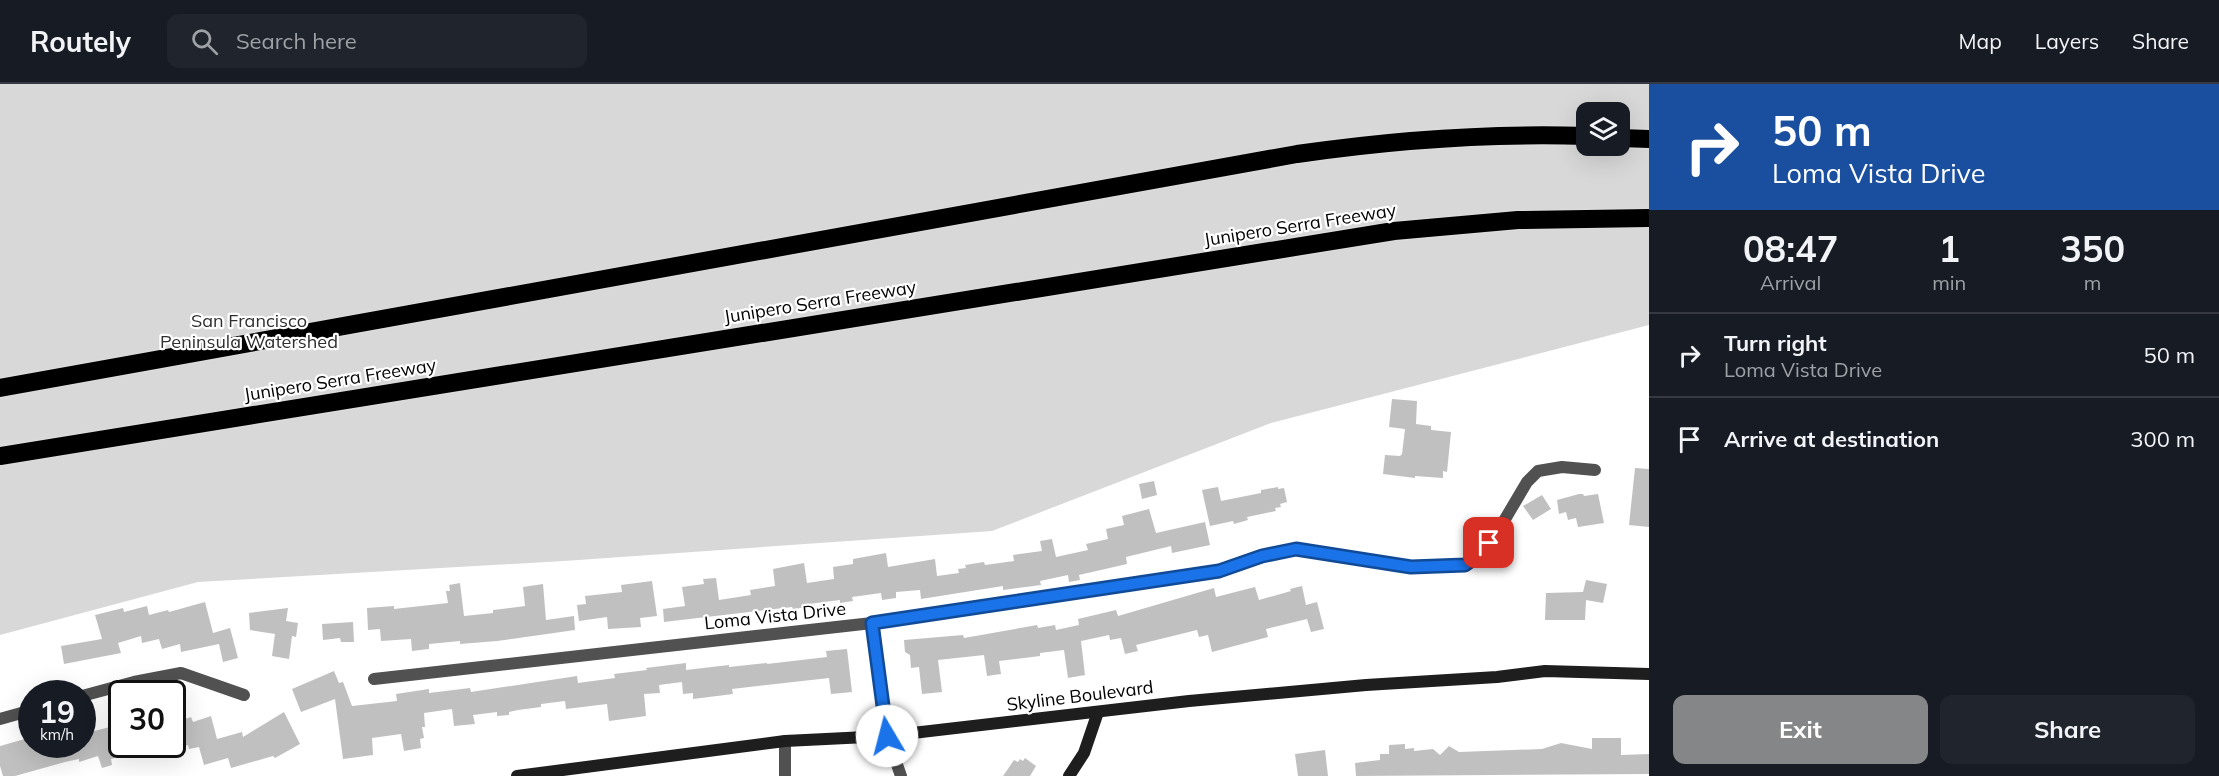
<!DOCTYPE html>
<html lang="en">
<head>
<meta charset="utf-8">
<style>
  :root { --surface:#171b24; --page:#20242c; --text:#f1f3f6; --muted:#9ea1a6; --line:#363941; --accent:#858687 }
  body { margin:0; font-family:Mulish,sans-serif; background:var(--page); color:var(--text); height:100vh; display:flex; flex-direction:column; font-size:22px; white-space:nowrap }
  * { box-sizing:border-box; margin:0 }
  p { font-size:20px; color:var(--muted) }
  .icon { flex:none; width:33px; height:33px; fill:none; stroke:currentColor; stroke-width:2; stroke-linecap:round; stroke-linejoin:round }
  .map { position:relative; flex:1; overflow:hidden }
  .panel { display:flex; flex-direction:column; background:var(--surface); width:570px }
  .panel>* { flex:none }
  .hud { background:#1a4fa0; color:#fff; overflow:hidden }
  .tools { position:absolute; left:1576px; top:18px; display:grid; gap:12px }
  .tools a { display:grid; place-items:center; width:54px; height:54px; border-radius:12px; background:var(--surface); box-shadow:0 6px 24px #0002; font-size:30px }
  .speed { position:absolute; left:18px; top:596px; display:flex; gap:12px; font-size:30px; font-weight:700; text-align:center }
  .speed>* { display:grid; place-content:center; width:78px; height:78px; border-radius:50%; background:var(--surface); box-shadow:0 6px 24px #0002; line-height:1 }
  .speed small { font-size:15px; font-weight:400 }
  .speed .limit { border:3px solid #111; border-radius:9px; background:#fff; color:#111 }
  .pin { position:absolute; display:grid; place-items:center; width:51px; height:51px; color:#fff; margin:-26px; border-radius:12px; box-shadow:0 3px 9px #0006 }
  .me { position:absolute; width:66px; margin:-33px; rotate:352deg; stroke-linejoin:round; filter:drop-shadow(0 0 4px #0008) }
  .turn { display:flex; align-items:center; gap:21px; height:126px; padding:0 24px; font-size:27px }
  .turn .icon { width:78px; height:78px; stroke-width:2.5 }
  .turn b { display:block; font-size:42px; line-height:51px }
  .eta { display:flex; justify-content:space-evenly; align-items:center; height:102px; text-align:center }
  .eta b { font-size:36px; font-weight:700; line-height:42px }
  .button { display:flex; gap:12px; margin-top:auto; padding:12px 24px }
  .button a { flex:1; height:69px; border-radius:12px; background:var(--accent); color:#fff; font-size:24px; font-weight:700; line-height:69px; text-align:center }
  .button a+a { background:var(--page); color:var(--text) }
  ul { padding:0; list-style:none }
  li { display:flex; align-items:center; gap:18px; height:84px; padding:0 24px; border-top:2px solid var(--line) }
  li div { flex:1 }
  li b { display:block; font-size:22px }
  li em { font-style:normal }
  header { display:flex; align-items:center; gap:36px; box-sizing:border-box; height:84px; padding:0 30px; background:var(--surface); border-bottom:2px solid var(--line) }
  header strong { font-size:28px }
  nav { display:flex; gap:33px; margin-inline-start:auto; font-size:21px }
  .search { width:420px; height:54px; background:var(--page); display:flex; align-items:center; gap:15px; box-sizing:border-box; padding:0 21px; border-radius:12px; color:var(--muted); font-size:22px }
  main { display:flex; flex:1; min-height:0 }
  .map>svg:first-child { display:block }
  .green { fill:#d8d8d8; fill-rule:evenodd }
  .building { fill:#c0c0c0 }
  .lines { fill:none; stroke-linecap:round; stroke-linejoin:round }
  .motorway-casing { stroke:#dbdbdb; stroke-width:21 }
  .minor { stroke:#515151; stroke-width:12 }
  .secondary { stroke:#1e1e1e; stroke-width:12 }
  .motorway { stroke:#000; stroke-width:18 }
  .route-casing { stroke:#114b97; stroke-width:15 }
  .route { stroke:#1a73e8; stroke-width:10 }
  .labels { text-anchor:middle; stroke-width:4.5; stroke-linejoin:round; paint-order:stroke }
  .street-label { font-size:18px; fill:#000; stroke:#fff }
  .park-label { font-size:18px; fill:#2f2f2f; stroke:#fff }
</style>
</head>
<body>
<header>
<strong>Routely</strong>
<div class="search"><svg class="icon" aria-label="search" viewBox="0 0 24 24"><circle cx="10" cy="10" r="6"/><path d="M15 15l6 6"/></svg>Search here</div>
<nav><a>Map</a><a>Layers</a><a>Share</a></nav>
</header>
<main>
<div class="map">
<svg width="1649" height="692" viewBox="0 0 1649 692">
  <rect width="100%" height="100%" fill="#fff"/>
  <path class="green" d="M0 0H1649V241L1271 339 992 447 564 477 198 498 0 551ZM1587 28H1620V62H1587Z"/>
  <g class="building">
    <polygon points="1392,315 1417,317 1416,340 1431,342 1431,346 1451,348 1447,388 1443,387 1443,394 1415,392 1415,394 1383,390 1385,371 1400,372 1402,370 1405,345 1389,343"/>
    <polygon points="1635,384 1649,385 1649,443 1629,441"/>
    <polygon points="1154,397 1157,411 1142,415 1139,400"/>
    <polygon points="1218,403 1221,417 1261,409 1261,406 1278,403 1278,405 1284,404 1287,418 1280,420 1281,423 1275,424 1276,427 1247,433 1248,436 1234,440 1233,437 1210,442 1202,406"/>
    <polygon points="1579,410 1583,410 1584,412 1598,410 1604,439 1578,443 1576,434 1568,436 1566,428 1559,430 1557,416"/>
    <polygon points="1542,411 1551,425 1533,436 1523,422"/>
    <polygon points="1149,425 1156,449 1205,438 1210,461 1172,469 1171,462 1126,473 1127,480 1079,491 1080,496 1069,498 1068,491 1040,497 1041,501 1003,506 1003,502 921,515 920,506 896,508 896,514 882,516 881,509 852,513 853,517 840,519 840,516 809,520 809,523 793,525 792,523 664,538 663,525 685,522 682,503 704,500 703,495 716,494 719,516 751,511 750,506 775,502 773,485 804,479 807,499 834,495 833,483 853,480 853,475 886,469 888,483 935,475 937,492 959,489 958,485 966,484 965,481 984,478 985,481 1014,477 1013,471 1042,467 1040,457 1052,455 1056,473 1088,466 1086,460 1108,455 1106,445 1124,441 1122,432"/>
    <polygon points="1586,496 1607,500 1603,519 1586,516 1585,536 1545,536 1546,509 1583,508"/>
    <polygon points="652,497 657,532 640,534 641,543 608,545 607,533 579,537 577,521 586,520 585,512 622,508 621,501"/>
    <polygon points="460,499 464,532 493,529 493,526 525,522 523,503 543,500 546,536 574,532 575,546 497,557 460,560 460,557 429,560 429,565 412,567 411,555 381,557 380,545 368,546 367,524 394,522 394,525 448,519 446,507 450,507 449,501"/>
    <polygon points="1302,502 1306,521 1317,518 1324,545 1311,548 1307,535 1266,545 1268,553 1212,568 1208,551 1199,553 1197,546 1136,561 1138,567 1125,570 1121,554 1110,556 1109,551 1081,557 1085,591 1068,594 1064,566 1040,569 1040,572 999,577 1001,590 987,592 984,571 938,576 942,608 922,610 919,583 911,584 910,571 905,568 904,556 963,551 964,554 1037,541 1038,544 1055,541 1056,546 1079,541 1078,535 1116,526 1118,532 1214,504 1216,513 1255,503 1259,516 1291,507 1290,505"/>
    <polygon points="205,518 213,549 230,544 238,574 223,578 219,560 181,568 180,560 162,565 159,555 142,559 141,552 118,559 121,569 64,580 61,562 102,555 95,531 123,524 124,528 147,522 149,531 168,526 169,528"/>
    <polygon points="288,524 286,537 298,539 296,553 292,552 289,575 272,572 275,550 250,546 249,529"/>
    <polygon points="353,538 354,558 341,558 340,554 323,556 322,540"/>
    <polygon points="847,565 852,608 831,610 829,594 732,605 733,610 693,615 693,609 683,610 682,598 659,601 660,609 644,610 646,632 609,637 607,620 566,625 565,617 541,620 541,623 518,626 509,628 509,631 497,632 497,628 473,631 475,640 454,642 452,625 424,629 425,643 422,643 424,654 420,655 421,664 404,667 401,650 372,654 373,671 343,675 335,615 301,628 292,605 334,587 339,599 343,598 352,622 397,617 396,610 429,605 429,609 470,604 471,608 577,592 578,599 615,594 614,590 647,586 646,584 686,579 686,586 729,581 729,583 767,579 767,580 827,573 826,567"/>
    <polygon points="284,628 300,660 275,674 273,672 231,684 228,674 204,681 199,663 189,665 188,661 172,665 172,639 191,633 193,638 211,632 217,655 242,648 243,653"/>
    <polygon points="122,640 122,660 151,660 152,663 111,675 112,681 102,684 98,672 79,678 79,675 65,678 15,692 3,692 0,682 0,662 32,653 32,660 82,660 82,650"/>
    <polygon points="1592,654 1621,654 1621,671 1649,670 1649,690 1356,692 1355,679 1380,676 1380,670 1389,670 1389,661 1405,660 1405,665 1414,664 1414,667 1433,665 1440,671 1449,662 1459,668 1542,665 1561,659 1592,665"/>
    <polygon points="1325,666 1328,692 1298,692 1295,670"/>
    <polygon points="1025,674 1036,682 1030,692 1003,692 1014,676 1018,678 1020,675 1023,677"/>
  </g>
  <g class="lines">
    <defs>
      <g id="motorway">
        <polyline points="1620,54 1649,55"/>
        <path d="M0 304 1297 70C1393 56 1490 49 1587 52"/>
        <polyline points="0,372 1394,147 1518,136 1649,134"/>
      </g>
    </defs>
    <use href="#motorway" class="motorway-casing"/>
    <g class="minor">
      <polyline points="872,539 887,652 901,692"/>
      <polyline points="374,595 872,539 1219,487 1262,472 1296,465 1411,483 1465,481 1479,471 1498,447 1527,398 1538,387 1562,383 1595,386"/>
      <polyline points="82,612 134,598 181,589 244,611"/>
      <polyline points="0,635 32,626"/>
      <polyline points="785,657 785,692"/>
    </g>
    <g class="secondary">
      <polyline points="517,692 785,657 887,652 1189,617 1366,601 1497,593 1545,587 1649,590"/>
      <polyline points="1069,692 1084,669 1098,628"/>
    </g>
    <use href="#motorway" class="motorway"/>
  </g>
  <g class="lines">
    <defs>
      <polyline id="route" points="887,652 872,539 1219,487 1262,472 1296,465 1411,483 1465,481 1479,471 1489,459"/>
    </defs>
    <use href="#route" class="route-casing"/>
    <use href="#route" class="route"/>
  </g>
  <g class="labels">
    <g class="street-label">
      <text transform="translate(1300 141) rotate(-9)" y="6">Junipero Serra Freeway</text>
      <text transform="translate(820 218) rotate(-9)" y="6">Junipero Serra Freeway</text>
      <text transform="translate(340 296) rotate(-9)" y="6">Junipero Serra Freeway</text>
      <text transform="translate(775 532) rotate(-6)" y="6">Loma Vista Drive</text>
      <text transform="translate(1080 612) rotate(-7)" y="6">Skyline Boulevard</text>
    </g>
    <g class="park-label">
      <text x="249" y="243">San Francisco<tspan x="249" dy="21">Peninsula Watershed</tspan></text>
    </g>
  </g>
</svg>
<div class="tools">
<a><svg class="icon" aria-label="layers" viewBox="0 0 24 24"><path d="M12 4l9 5-9 5-9-5zM3 14l9 5 9-5"/></svg></a>
</div>
<div class="speed"><div>19<small>km/h</small></div><div class="limit">30</div></div>
<div class="pin" style="left:1489px;top:459px;background:#d93025"><svg class="icon" aria-label="arrive" viewBox="0 0 24 24"><path d="M6 21V4h12l-3 4 3 4H6"/></svg></div>
<svg class="me" style="left:887px;top:652px" viewBox="-20 -20 40 40"><circle r="19" fill="#fff"/><path d="M0-13L10 11 0 6-10 11z" fill="#1a73e8"/></svg>
</div>
<section class="panel">
<div class="hud">
<div class="turn"><svg class="icon" aria-label="right" viewBox="0 0 24 24"><path d="M7 20v-9h11M14 6l5 5-5 5"/></svg><div><b>50 m</b>Loma Vista Drive</div></div>
</div>
<div class="eta">
<div><b>08:47</b><p>Arrival</p></div>
<div><b>1</b><p>min</p></div>
<div><b>350</b><p>m</p></div>
</div>
<ul>
<li><svg class="icon" aria-label="right" viewBox="0 0 24 24"><path d="M7 20v-9h11M14 6l5 5-5 5"/></svg><div><b>Turn right</b><p>Loma Vista Drive</p></div><em>50 m</em></li>
<li><svg class="icon" aria-label="arrive" viewBox="0 0 24 24"><path d="M6 21V4h12l-3 4 3 4H6"/></svg><div><b>Arrive at destination</b></div><em>300 m</em></li>
</ul>
<div class="button"><a>Exit</a><a>Share</a></div>
</section>
</main>
</body>
</html>
